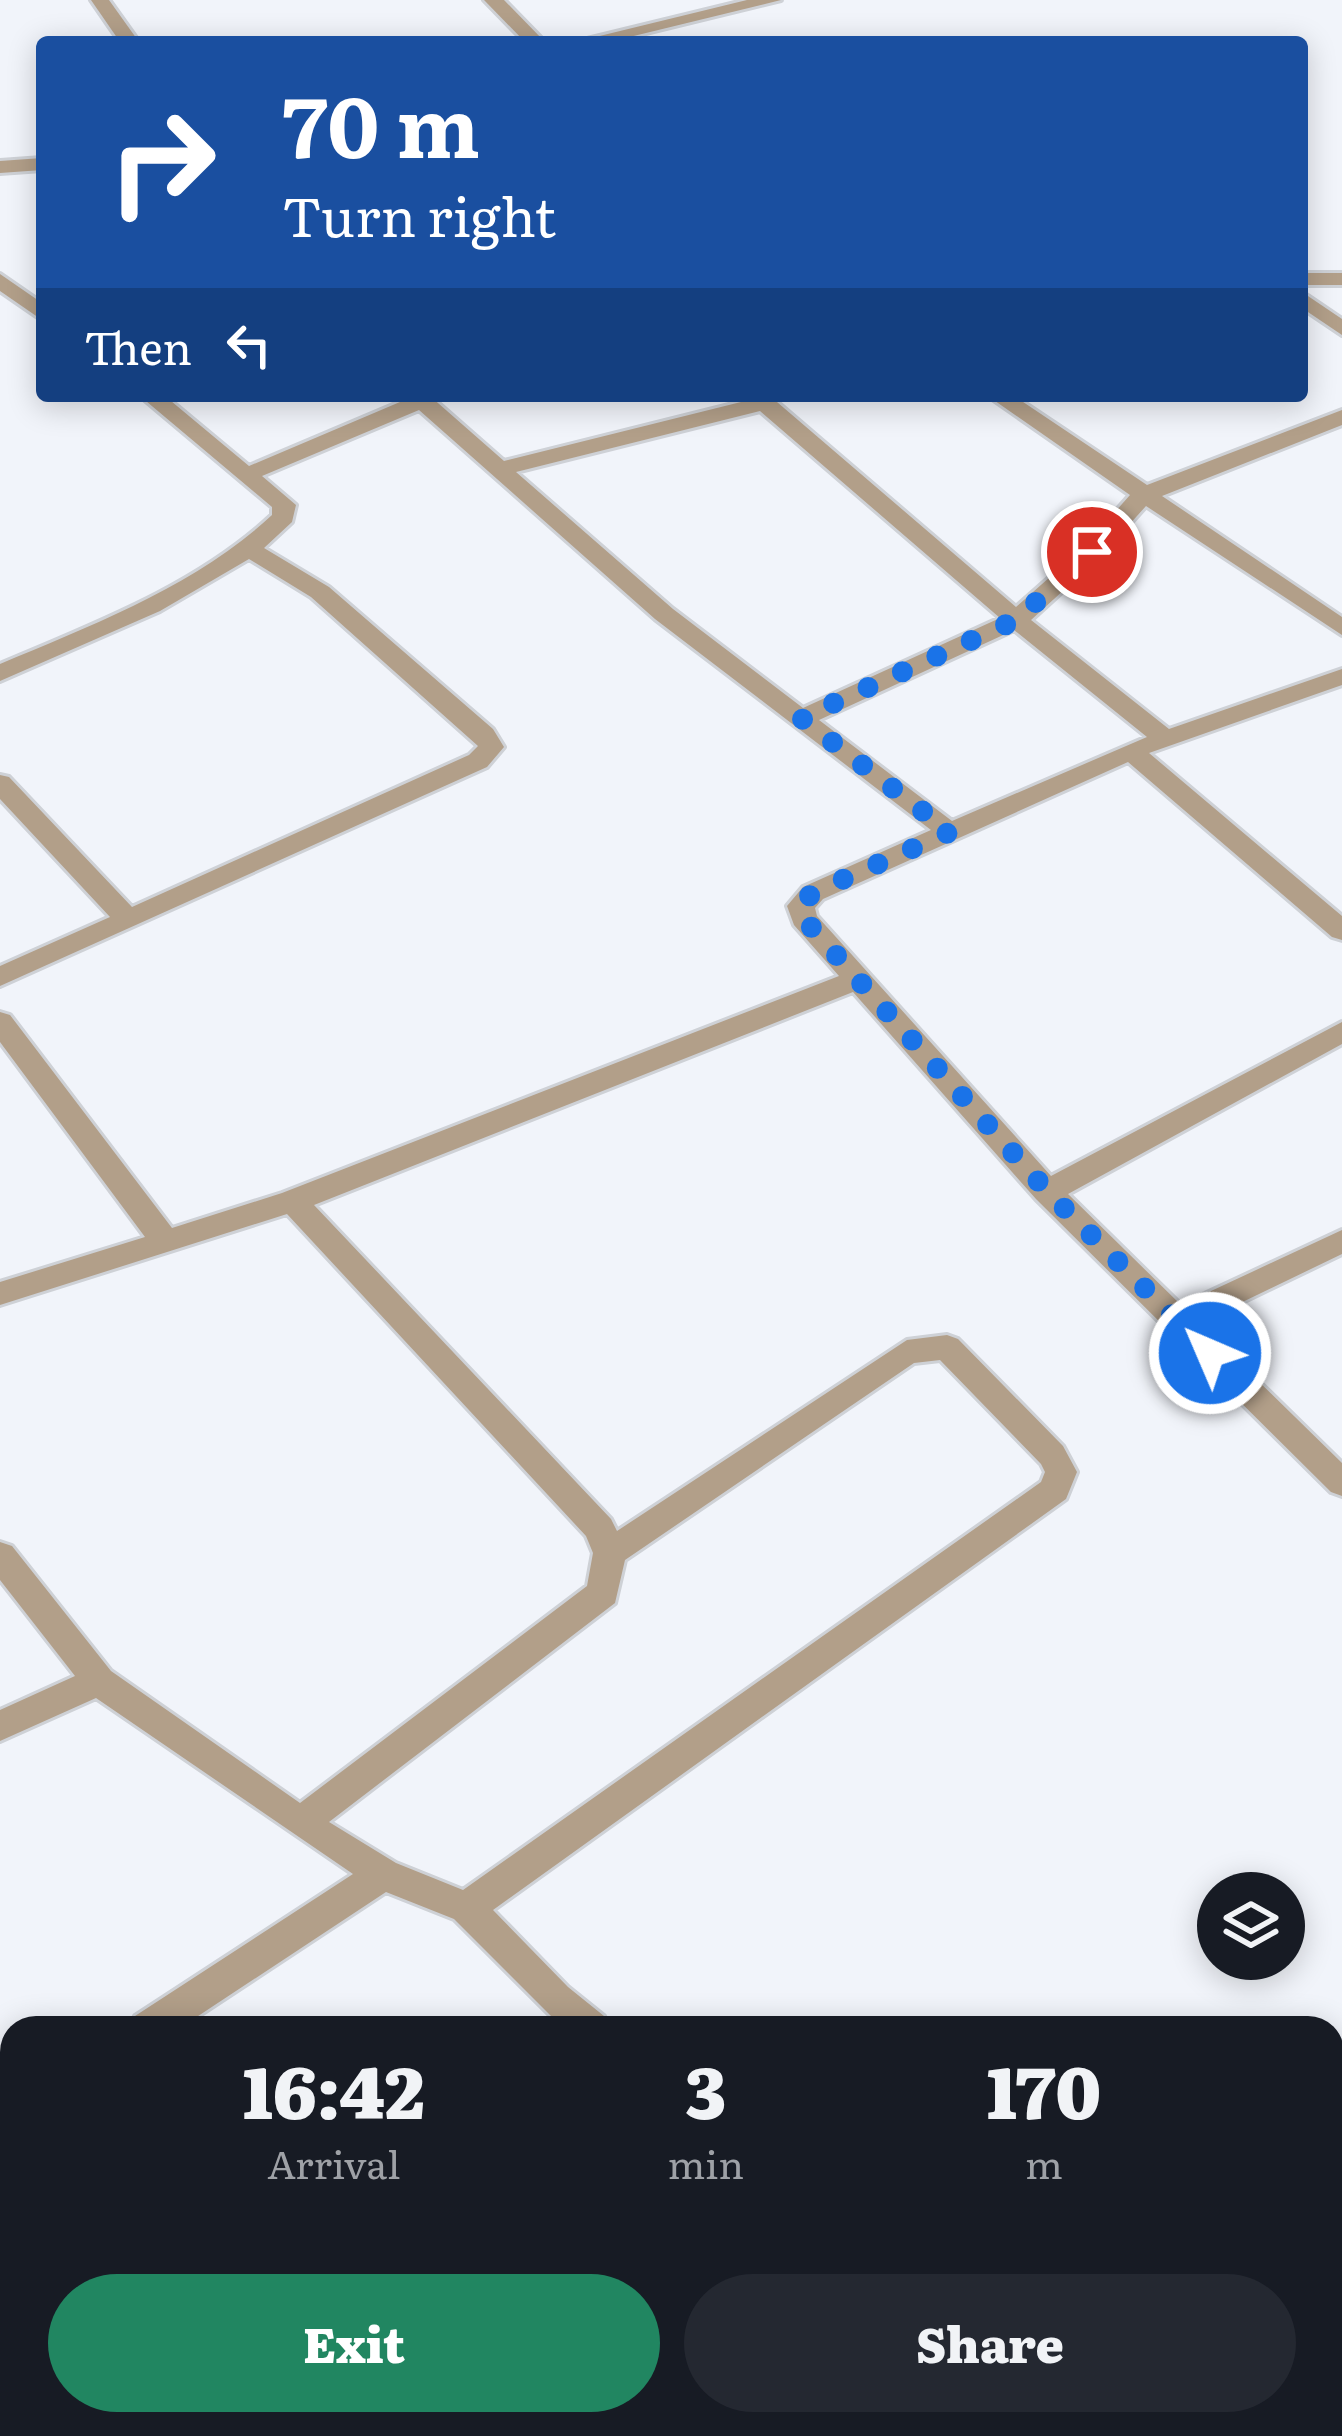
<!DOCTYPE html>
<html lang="en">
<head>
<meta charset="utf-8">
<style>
  :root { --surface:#171b24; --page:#242831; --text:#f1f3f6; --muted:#9ea1a6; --accent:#218661 }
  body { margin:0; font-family:Literata,serif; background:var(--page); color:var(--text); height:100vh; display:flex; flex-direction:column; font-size:45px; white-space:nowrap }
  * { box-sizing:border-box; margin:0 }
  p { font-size:39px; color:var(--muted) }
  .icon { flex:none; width:66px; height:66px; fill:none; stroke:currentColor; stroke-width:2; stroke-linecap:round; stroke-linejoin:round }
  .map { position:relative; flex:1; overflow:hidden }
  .details { position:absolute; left:0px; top:2016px; width:1344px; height:420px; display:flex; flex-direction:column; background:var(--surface); border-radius:36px 36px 0 0; box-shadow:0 6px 30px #0003 }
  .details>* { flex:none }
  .top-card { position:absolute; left:36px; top:36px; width:1272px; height:366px; border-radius:12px; box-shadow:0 6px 30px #0003; background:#1a4fa0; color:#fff; overflow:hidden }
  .tools { position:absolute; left:1197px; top:1872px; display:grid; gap:24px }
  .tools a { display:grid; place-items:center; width:108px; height:108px; border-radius:50%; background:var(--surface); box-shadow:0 6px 30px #0003; font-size:60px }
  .pin { position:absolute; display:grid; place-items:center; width:102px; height:102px; color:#fff; margin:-51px; border:6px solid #fff; border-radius:50%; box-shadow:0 3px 12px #0007 }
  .me { position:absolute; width:132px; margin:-66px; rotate:315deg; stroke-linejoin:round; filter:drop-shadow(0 0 9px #0008) }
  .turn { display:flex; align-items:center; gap:42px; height:252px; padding:0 48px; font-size:54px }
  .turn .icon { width:156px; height:156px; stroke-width:2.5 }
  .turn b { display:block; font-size:84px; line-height:102px }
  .then { display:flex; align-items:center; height:114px; padding:0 48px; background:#0003; gap:24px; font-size:45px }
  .eta { display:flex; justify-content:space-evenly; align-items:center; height:204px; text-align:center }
  .eta b { font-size:72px; font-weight:800; line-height:84px }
  .button { display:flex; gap:24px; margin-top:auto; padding:24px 48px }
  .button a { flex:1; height:138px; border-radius:72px; background:var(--accent); color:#fff; font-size:48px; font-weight:800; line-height:138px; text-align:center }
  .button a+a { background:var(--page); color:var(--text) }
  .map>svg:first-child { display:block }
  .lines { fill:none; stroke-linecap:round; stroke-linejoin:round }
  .street-casing { stroke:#ced1d6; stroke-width:6 }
  .street { fill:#b29f89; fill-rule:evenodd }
  .route { stroke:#1a73e8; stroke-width:21; stroke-dasharray:0 37.8 }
</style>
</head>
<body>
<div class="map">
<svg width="1342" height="2436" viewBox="0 0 1342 2436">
  <rect width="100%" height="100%" fill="#f1f4fa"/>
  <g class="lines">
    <defs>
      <g id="street">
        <polygon points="91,0 109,0 139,42 120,42"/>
        <polygon points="484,0 504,0 545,42 525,42"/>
        <polygon points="747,0 781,0 609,42 575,42"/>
        <polygon points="42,158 42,170 0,173 0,161"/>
        <rect x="1302" y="273" width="40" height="12"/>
        <polygon points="0,274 42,303 42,320 0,291"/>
        <polygon points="1302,292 1342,319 1342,335 1302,308"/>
        <path d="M140 396H165L249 466 407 399 405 396H430L504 461 749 400 746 396H770L1016 607 1084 547 1130 495 988 396H1014L1147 485 1342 410V425L1162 496 1342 617V635L1146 506 1100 557 1031 620 1169 729 1342 669V685L1149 753 1342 916V940L1332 937 1128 762 823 899 815 908 817 916 1051 1176 1342 1022V1044L1068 1194 1181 1305 1342 1230V1254L1199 1323 1342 1463V1496L1331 1492 1036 1199 853 992 314 1205 611 1519 617 1531 907 1340 947 1335 958 1339 1063 1446 1077 1472 1066 1499 493 1910 568 1987 604 2016 610 2028H563L454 1919 386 1892 180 2028H129L135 2016 353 1874 96 1698 0 1741V1710L75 1676 0 1580V1542L12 1546 111 1671 300 1803 587 1586 593 1553 586 1536 287 1214 0 1305V1282L145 1237 0 1042V1012L10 1015 172 1228 282 1193 839 976 794 925 787 906 803 887 931 830 655 619 419 410 262 476 296 505 292 522 264 548 329 587 493 729 504 747 487 767 0 986V966L110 917 0 799V775L9 777 132 907 469 755 478 746 311 597 249 559 160 611 0 681V664C94 624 196 586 272 515V507ZM760 411 1000 618 803 708 673 609 516 472ZM1014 630 1147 737 952 821 819 720ZM940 1360 1041 1464 1045 1472 1041 1482 463 1890 396 1863 329 1822 615 1603 625 1560 914 1363Z"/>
        <polygon points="12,2088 12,2125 0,2130 0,2093"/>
        <polygon points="0,2246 12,2250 12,2300 0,2296"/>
        <polygon points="103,2424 150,2424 155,2436 108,2436"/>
        <rect x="829" y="2424" width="42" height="12"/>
        <polygon points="1167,2424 1223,2424 1228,2436 1172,2436"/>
      </g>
    </defs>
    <use href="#street" class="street-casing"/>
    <use href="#street" class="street"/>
  </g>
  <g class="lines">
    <polyline class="route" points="1092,552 1016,620 801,718 950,832 812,893 801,906 804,919 1047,1191 1210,1353"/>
  </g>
</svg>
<div class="tools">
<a><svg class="icon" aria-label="layers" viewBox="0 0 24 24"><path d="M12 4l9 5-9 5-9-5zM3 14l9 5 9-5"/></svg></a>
</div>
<div class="pin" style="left:1092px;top:552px;background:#d93025"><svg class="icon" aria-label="arrive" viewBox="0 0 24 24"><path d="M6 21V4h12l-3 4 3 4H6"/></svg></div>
<svg class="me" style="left:1210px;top:1353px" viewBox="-20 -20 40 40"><circle r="17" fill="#1a73e8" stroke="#fff" stroke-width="3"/><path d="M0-11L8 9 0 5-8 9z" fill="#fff"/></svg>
<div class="top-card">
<div class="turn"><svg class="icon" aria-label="right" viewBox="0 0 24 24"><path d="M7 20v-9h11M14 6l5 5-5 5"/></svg><div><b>70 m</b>Turn right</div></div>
<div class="then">Then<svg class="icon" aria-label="left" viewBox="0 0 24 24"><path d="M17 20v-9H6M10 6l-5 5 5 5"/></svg></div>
</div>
<section class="details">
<div class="eta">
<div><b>16:42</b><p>Arrival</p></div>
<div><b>3</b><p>min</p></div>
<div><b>170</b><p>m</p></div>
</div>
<div class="button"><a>Exit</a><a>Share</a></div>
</section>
</div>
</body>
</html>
